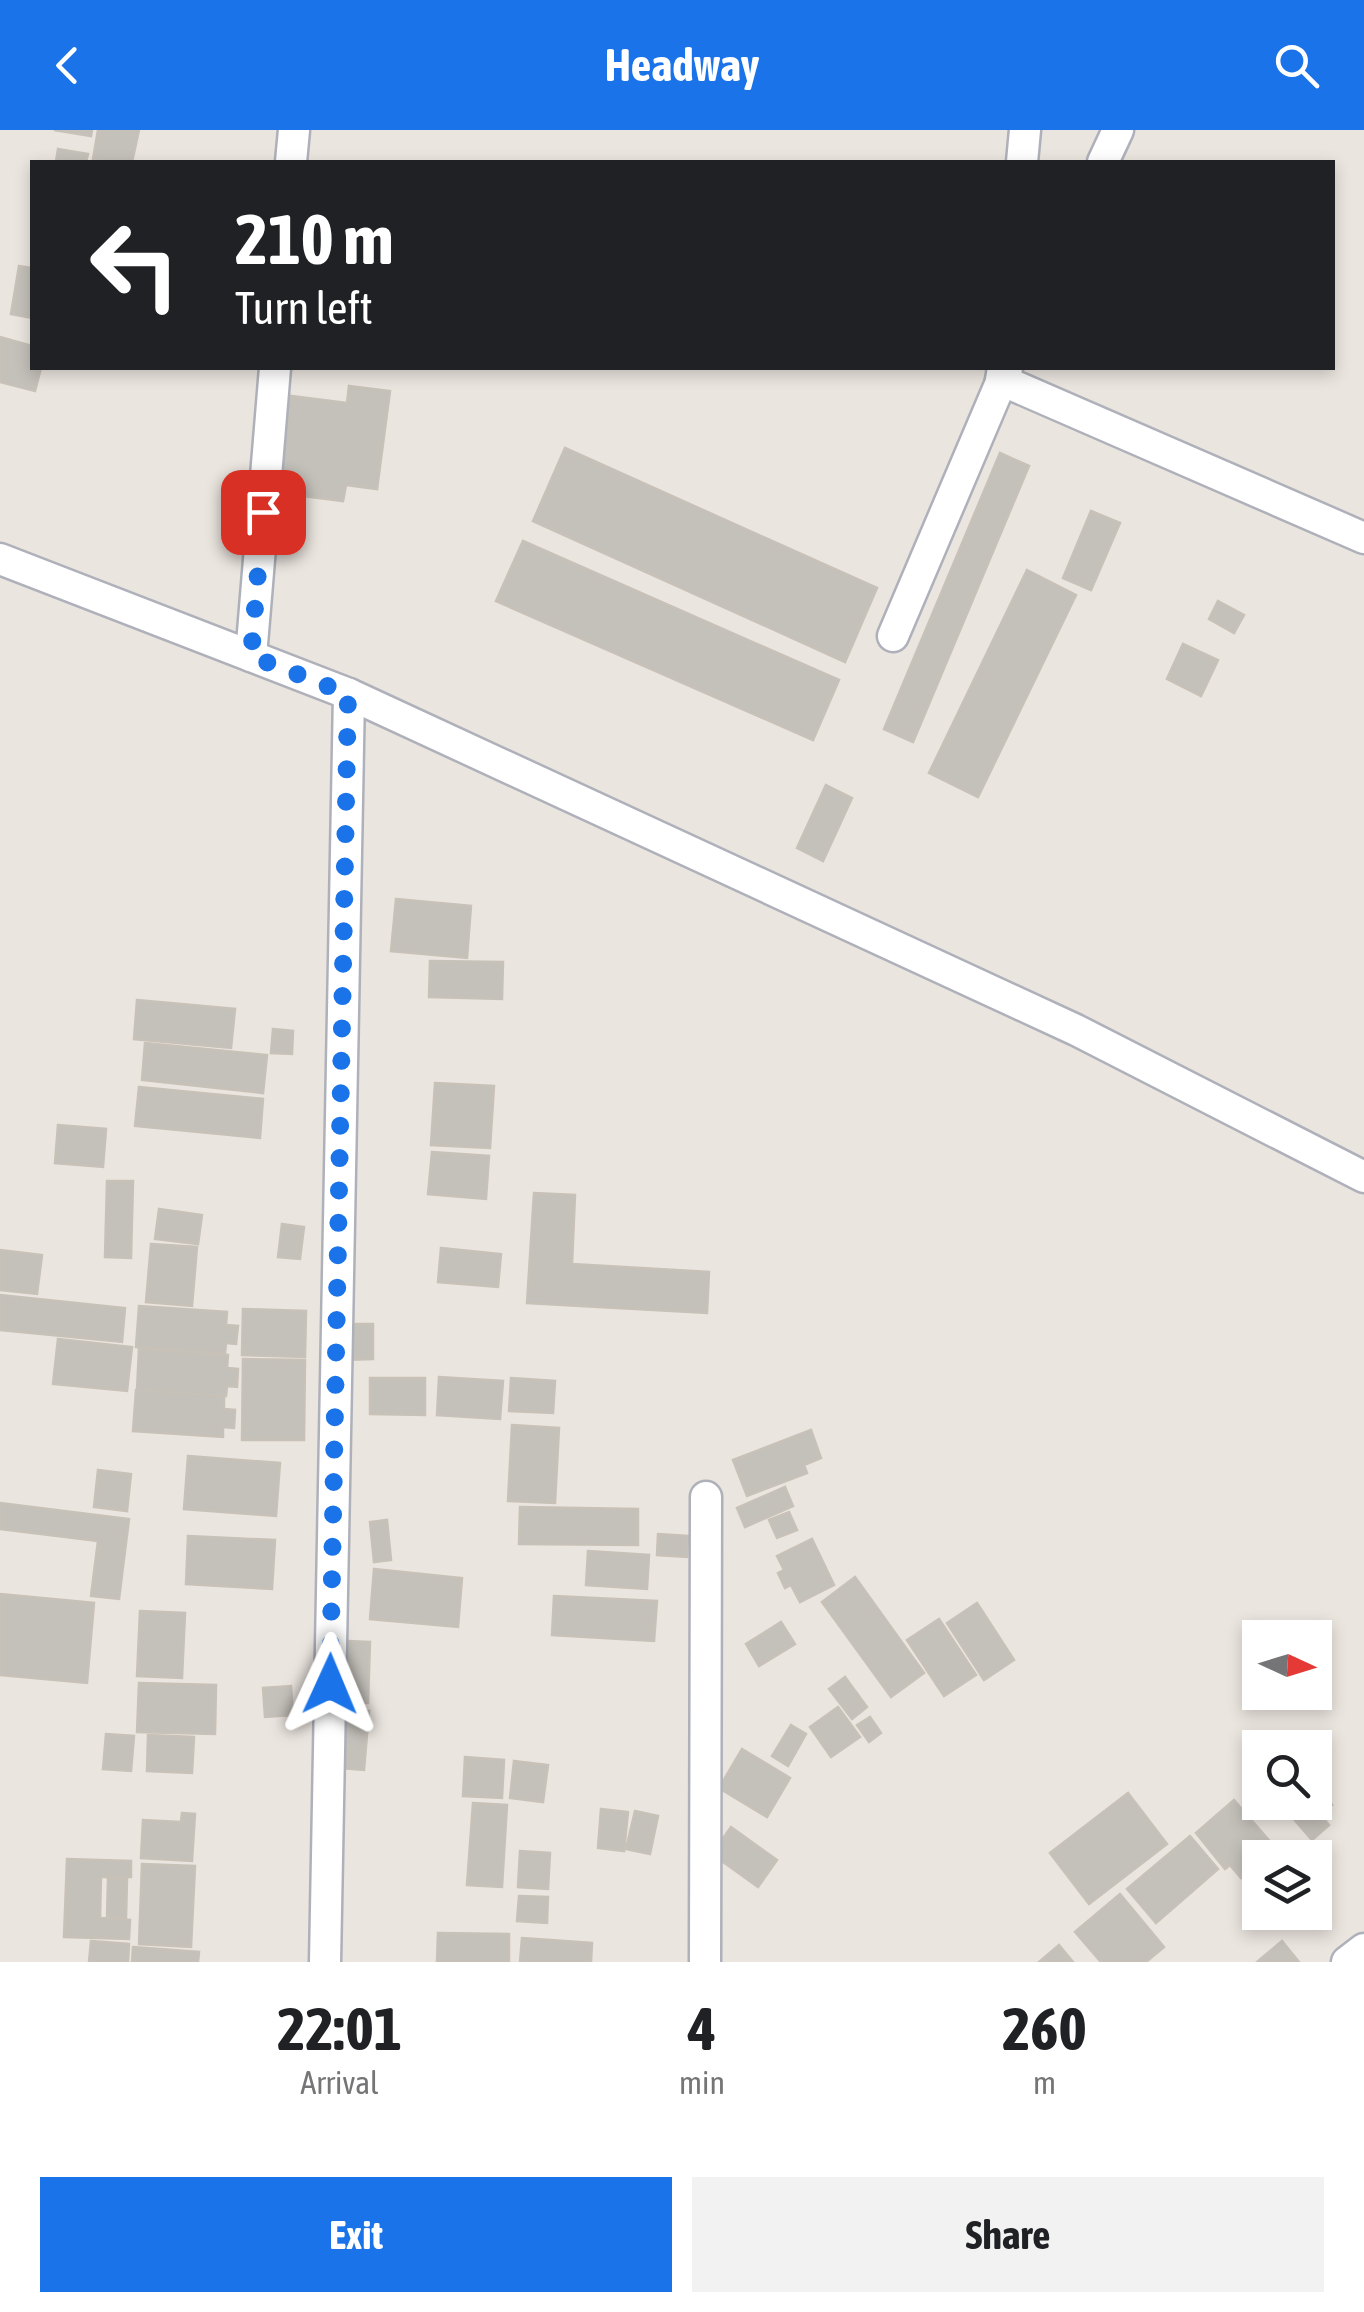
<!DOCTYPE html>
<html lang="en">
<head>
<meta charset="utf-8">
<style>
  :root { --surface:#fff; --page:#f2f2f2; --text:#202124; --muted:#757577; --accent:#1a73e8 }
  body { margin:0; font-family:"Asap Condensed",sans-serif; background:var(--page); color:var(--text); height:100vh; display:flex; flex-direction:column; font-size:38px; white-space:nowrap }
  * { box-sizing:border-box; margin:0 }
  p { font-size:32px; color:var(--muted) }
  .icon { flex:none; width:55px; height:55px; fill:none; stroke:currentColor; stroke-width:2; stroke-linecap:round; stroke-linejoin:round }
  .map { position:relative; height:1832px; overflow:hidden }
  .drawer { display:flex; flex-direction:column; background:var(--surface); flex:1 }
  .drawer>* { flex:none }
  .banner { position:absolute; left:30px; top:30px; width:1305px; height:210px; border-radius:0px; box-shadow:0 5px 15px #0003; background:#202124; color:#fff; overflow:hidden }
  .needle { width:65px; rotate:94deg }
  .fabs { position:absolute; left:1242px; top:1490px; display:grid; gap:20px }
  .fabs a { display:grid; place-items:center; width:90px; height:90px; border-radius:0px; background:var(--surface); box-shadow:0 5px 15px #0003; font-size:50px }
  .pin { position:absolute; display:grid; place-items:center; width:85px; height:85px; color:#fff; margin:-42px; border-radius:20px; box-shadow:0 5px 15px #0006 }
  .me { position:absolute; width:110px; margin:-55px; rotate:1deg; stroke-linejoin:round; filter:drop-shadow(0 0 8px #0008) }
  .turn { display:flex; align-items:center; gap:35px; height:210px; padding:0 40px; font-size:45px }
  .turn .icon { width:130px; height:130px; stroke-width:2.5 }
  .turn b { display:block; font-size:70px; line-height:85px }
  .eta { display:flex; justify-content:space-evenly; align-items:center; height:170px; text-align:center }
  .eta b { font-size:60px; font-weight:700; line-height:70px }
  .button { display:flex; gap:20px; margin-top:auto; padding:20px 40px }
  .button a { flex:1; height:115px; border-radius:0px; background:var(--accent); color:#fff; font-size:40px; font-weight:700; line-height:115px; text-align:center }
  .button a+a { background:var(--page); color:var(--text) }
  header { display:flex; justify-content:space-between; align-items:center; height:130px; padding:0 40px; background:var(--accent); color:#fff; font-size:45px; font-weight:700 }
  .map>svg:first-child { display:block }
  .building { fill:#c4c0ba; stroke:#c7c1b8; stroke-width:2.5 }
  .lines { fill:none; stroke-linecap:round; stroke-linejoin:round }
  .minor-casing { stroke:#afb1ba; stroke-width:35 }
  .minor { stroke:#fff; stroke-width:30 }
  .route { stroke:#1a73e8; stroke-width:18; stroke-dasharray:0 32.4 }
</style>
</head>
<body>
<header><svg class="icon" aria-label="back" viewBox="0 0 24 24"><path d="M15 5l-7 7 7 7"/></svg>Headway<svg class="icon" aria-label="search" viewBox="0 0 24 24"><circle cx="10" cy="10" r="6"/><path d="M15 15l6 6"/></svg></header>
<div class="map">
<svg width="1364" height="1832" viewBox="0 0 1364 1832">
  <rect width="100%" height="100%" fill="#ebe5df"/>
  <g class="building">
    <polygon points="54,0 92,0 91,6"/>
    <polygon points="98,0 139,0 132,32 108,32 93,29"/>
    <polygon points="58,19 88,24 86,32 56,32"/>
    <polygon points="19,136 32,138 32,188 11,184"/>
    <polygon points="0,207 32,216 32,238 41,238 35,261 0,252"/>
    <polygon points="349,256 390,261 377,359 346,355 343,371 279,363 291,266 347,273"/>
    <polygon points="565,318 877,458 845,532 533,391"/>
    <polygon points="1000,323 1029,336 913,612 884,599"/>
    <polygon points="1091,381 1120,393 1091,460 1063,448"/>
    <polygon points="523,411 839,550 813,610 496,471"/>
    <polygon points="1027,440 1076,465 978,667 929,643"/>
    <polygon points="1218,471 1244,485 1234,503 1209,489"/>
    <polygon points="1183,514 1218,530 1201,566 1167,549"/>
    <polygon points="826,655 852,668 823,731 797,718"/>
    <polygon points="396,769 471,776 467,828 391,821"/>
    <polygon points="430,831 503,832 502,869 429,867"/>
    <polygon points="137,870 235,879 231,918 134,909"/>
    <polygon points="273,899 293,901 292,924 271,923"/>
    <polygon points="145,913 267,925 263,963 142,950"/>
    <polygon points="435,953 494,956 490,1018 431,1015"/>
    <polygon points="139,957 263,969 260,1008 135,996"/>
    <polygon points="58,995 106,999 103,1037 55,1033"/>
    <polygon points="432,1022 489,1026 486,1069 428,1064"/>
    <polygon points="107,1051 133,1051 131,1128 105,1127"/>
    <polygon points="534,1063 575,1065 572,1134 709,1142 707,1183 527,1173"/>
    <polygon points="159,1079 202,1085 198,1114 155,1109"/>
    <polygon points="282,1094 304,1097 300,1129 278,1127"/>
    <polygon points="151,1114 197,1117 192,1176 146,1172"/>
    <polygon points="441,1118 501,1124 498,1157 438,1152"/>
    <polygon points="0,1120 42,1125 37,1164 0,1160"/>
    <polygon points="0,1165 125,1178 122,1212 0,1200"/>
    <polygon points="139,1176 227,1182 226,1195 238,1196 236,1214 226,1213 225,1223 136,1217"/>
    <polygon points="243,1179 306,1181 305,1227 242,1225"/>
    <polygon points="344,1194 373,1194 373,1229 345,1230"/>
    <polygon points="58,1209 132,1217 127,1261 53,1254"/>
    <polygon points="139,1219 228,1225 227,1238 238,1239 237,1257 227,1256 226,1266 137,1260"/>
    <polygon points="243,1229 305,1230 304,1310 242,1310"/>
    <polygon points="439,1247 503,1251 500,1289 437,1285"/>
    <polygon points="370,1248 425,1248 425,1285 370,1284"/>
    <polygon points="511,1248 555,1251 553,1283 509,1281"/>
    <polygon points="136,1260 224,1266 224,1279 235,1280 234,1298 223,1297 223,1307 133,1301"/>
    <polygon points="512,1295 559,1298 555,1373 508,1371"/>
    <polygon points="811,1300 821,1328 804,1335 807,1343 747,1366 733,1330"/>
    <polygon points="188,1326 280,1333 276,1386 184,1379"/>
    <polygon points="98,1340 131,1344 127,1381 94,1377"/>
    <polygon points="785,1357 793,1376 745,1397 737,1378"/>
    <polygon points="0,1373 129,1389 119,1469 91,1466 98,1411 0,1399"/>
    <polygon points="520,1377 638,1379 638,1415 519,1414"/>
    <polygon points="789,1382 797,1400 777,1408 769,1390"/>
    <polygon points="387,1390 391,1430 374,1432 370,1392"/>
    <polygon points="658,1404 688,1406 687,1427 657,1425"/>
    <polygon points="188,1406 275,1410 272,1459 186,1454"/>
    <polygon points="812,1409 834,1455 800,1472 791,1455 785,1458 778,1443 784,1440 777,1426"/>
    <polygon points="588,1421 649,1425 647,1459 586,1455"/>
    <polygon points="374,1439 462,1448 458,1497 370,1489"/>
    <polygon points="855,1447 924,1543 891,1567 822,1472"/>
    <polygon points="0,1464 94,1473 87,1553 0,1545"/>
    <polygon points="554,1466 657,1471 654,1511 552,1505"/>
    <polygon points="977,1473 1014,1530 984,1550 947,1493"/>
    <polygon points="140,1481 185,1483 182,1548 137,1546"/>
    <polygon points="939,1489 976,1545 944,1566 907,1510"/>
    <polygon points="781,1492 795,1514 759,1536 746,1514"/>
    <polygon points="347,1511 370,1512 368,1573 345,1572"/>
    <polygon points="845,1547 867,1577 852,1589 829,1559"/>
    <polygon points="139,1553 216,1555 215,1604 137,1602"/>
    <polygon points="291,1556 293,1585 265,1587 263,1558"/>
    <polygon points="838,1577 860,1607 831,1627 810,1597"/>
    <polygon points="346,1580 369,1581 364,1640 341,1638"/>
    <polygon points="870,1587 881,1603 869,1612 857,1595"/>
    <polygon points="791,1595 806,1604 788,1636 772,1626"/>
    <polygon points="106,1604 134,1606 131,1641 103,1639"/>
    <polygon points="148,1605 194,1607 192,1643 147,1641"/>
    <polygon points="742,1619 790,1648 767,1687 719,1658"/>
    <polygon points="465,1627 504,1630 502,1668 463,1666"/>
    <polygon points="514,1631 548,1635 543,1672 510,1668"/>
    <polygon points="1315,1655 1332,1675 1321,1685 1329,1695 1312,1710 1279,1672 1315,1672"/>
    <polygon points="1128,1663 1167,1714 1089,1774 1050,1723"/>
    <polygon points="1234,1670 1272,1714 1261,1723 1264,1728 1260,1728 1260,1732 1241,1748 1230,1735 1225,1739 1196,1703"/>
    <polygon points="473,1673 507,1675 502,1757 467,1755"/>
    <polygon points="601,1679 628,1682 624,1721 598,1718"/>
    <polygon points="635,1681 658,1686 650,1724 626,1719"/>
    <polygon points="182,1683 195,1684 192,1731 141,1728 143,1690 181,1692"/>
    <polygon points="731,1697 777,1730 758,1757 712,1724"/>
    <polygon points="1190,1706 1218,1739 1156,1793 1127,1759"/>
    <polygon points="520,1721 550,1723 548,1759 518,1757"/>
    <polygon points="67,1729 131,1731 131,1747 101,1747 100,1788 130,1790 129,1809 64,1807"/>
    <polygon points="142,1734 195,1736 191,1817 139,1814"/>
    <polygon points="108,1748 127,1749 126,1788 107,1788"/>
    <polygon points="1120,1764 1164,1817 1146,1832 1101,1832 1075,1802"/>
    <polygon points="519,1766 548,1767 547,1793 517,1791"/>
    <polygon points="438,1803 509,1804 509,1832 437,1832"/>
    <polygon points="522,1808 592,1813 591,1832 520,1832"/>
    <polygon points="91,1811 129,1814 128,1832 89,1832"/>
    <polygon points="1282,1811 1299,1832 1257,1832"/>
    <polygon points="1059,1815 1073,1832 1039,1832"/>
    <polygon points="133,1817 199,1822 198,1832 132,1832"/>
  </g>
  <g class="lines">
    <defs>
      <g id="minor">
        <polyline points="291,32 294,0"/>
        <polyline points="1022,32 1025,0"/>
        <polyline points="1103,32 1118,0"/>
        <polyline points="1003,238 1001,250 1364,408"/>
        <polyline points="0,429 349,564 1076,900 1364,1047"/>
        <polyline points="893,506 1007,238"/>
        <polyline points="251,526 275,238"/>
        <polyline points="325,1832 349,564"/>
        <polyline points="705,1832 706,1367"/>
        <polyline points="1347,1832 1364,1819"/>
      </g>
    </defs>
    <use href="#minor" class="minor-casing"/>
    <use href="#minor" class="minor"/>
  </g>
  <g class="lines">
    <polyline class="route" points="263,382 251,526 348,564 330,1554"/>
  </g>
</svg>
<div class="fabs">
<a><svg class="needle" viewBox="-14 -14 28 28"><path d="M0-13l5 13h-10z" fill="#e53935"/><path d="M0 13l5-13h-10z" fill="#757577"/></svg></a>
<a><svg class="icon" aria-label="search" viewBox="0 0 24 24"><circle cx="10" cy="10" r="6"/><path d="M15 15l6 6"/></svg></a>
<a><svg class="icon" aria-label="layers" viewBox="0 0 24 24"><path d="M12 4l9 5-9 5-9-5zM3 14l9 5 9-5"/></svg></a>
</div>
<div class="pin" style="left:263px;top:382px;background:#d93025"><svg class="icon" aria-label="arrive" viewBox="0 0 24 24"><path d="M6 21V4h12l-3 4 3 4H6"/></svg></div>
<svg class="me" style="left:330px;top:1554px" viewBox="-20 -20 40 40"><path d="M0-17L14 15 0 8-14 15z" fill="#1a73e8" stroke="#fff" stroke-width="4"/></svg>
<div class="banner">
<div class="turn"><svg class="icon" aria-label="left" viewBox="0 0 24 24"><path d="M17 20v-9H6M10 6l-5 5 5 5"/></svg><div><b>210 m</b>Turn left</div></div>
</div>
</div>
<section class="drawer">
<div class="eta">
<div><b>22:01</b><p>Arrival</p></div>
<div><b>4</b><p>min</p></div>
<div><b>260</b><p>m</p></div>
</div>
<div class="button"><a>Exit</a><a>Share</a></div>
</section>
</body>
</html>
